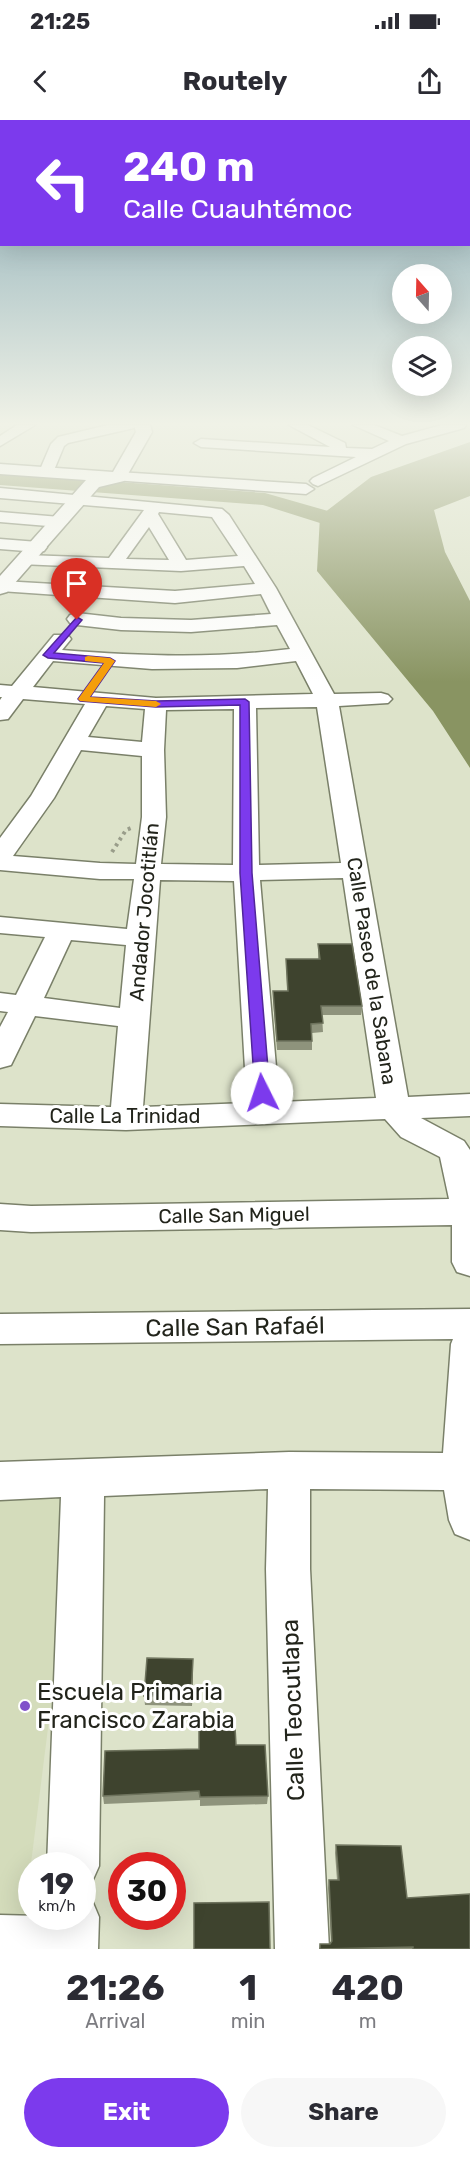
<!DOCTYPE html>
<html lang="en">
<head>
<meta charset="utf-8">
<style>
  :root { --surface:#fff; --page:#f7f7f7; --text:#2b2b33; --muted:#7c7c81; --accent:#7c3aed }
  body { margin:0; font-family:Rubik,sans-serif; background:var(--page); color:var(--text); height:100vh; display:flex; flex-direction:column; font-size:22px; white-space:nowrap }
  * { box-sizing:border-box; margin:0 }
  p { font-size:20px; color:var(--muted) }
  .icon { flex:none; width:33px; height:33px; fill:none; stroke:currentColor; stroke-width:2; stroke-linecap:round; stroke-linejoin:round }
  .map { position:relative; height:1829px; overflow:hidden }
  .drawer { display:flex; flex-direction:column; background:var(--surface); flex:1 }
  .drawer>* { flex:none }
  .banner { position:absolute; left:0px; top:0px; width:471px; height:126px; box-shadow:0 6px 24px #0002; background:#7c3aed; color:#fff; overflow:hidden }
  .needle { width:39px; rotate:340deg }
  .buttons { position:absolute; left:392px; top:144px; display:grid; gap:12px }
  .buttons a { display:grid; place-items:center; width:60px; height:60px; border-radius:50%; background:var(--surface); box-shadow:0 6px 24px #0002; font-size:30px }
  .speed { position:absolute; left:18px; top:1732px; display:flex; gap:12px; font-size:30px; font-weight:700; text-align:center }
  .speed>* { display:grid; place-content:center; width:78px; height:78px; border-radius:50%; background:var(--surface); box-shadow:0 6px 24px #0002; line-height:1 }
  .speed small { font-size:15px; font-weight:400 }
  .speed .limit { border:9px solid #d22; background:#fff; color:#111 }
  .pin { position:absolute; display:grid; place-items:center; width:51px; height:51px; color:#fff; margin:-62px -26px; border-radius:50% 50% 50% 0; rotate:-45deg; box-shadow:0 0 6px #0007 }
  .pin .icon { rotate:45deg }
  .me { position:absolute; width:66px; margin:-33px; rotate:356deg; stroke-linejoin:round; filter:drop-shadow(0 0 4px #0008) }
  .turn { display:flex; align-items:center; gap:21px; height:126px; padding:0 24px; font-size:27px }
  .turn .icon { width:78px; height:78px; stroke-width:2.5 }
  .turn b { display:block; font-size:42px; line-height:51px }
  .eta { display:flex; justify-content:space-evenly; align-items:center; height:102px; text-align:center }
  .eta b { font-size:36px; font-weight:700; line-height:42px }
  .button { display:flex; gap:12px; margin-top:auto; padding:12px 24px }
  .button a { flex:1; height:69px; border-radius:36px; background:var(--accent); color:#fff; font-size:24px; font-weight:700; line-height:69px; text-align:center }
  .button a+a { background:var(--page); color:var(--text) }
  .status { display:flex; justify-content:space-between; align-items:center; height:42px; padding:0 30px; background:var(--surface); direction:ltr }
  .status svg { height:16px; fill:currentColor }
  header { display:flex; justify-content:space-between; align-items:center; height:78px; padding:0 24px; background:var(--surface); font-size:27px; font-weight:700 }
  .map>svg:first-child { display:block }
  .built { fill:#d4dcbb }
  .water { fill:#899462 }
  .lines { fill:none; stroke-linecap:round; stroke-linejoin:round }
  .river { fill:#899462; fill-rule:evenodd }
  .minor-casing { stroke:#7a8069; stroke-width:3 }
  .major-casing { stroke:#7a8069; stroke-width:3 }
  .path { stroke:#999d8a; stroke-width:4; stroke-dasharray:3 4; stroke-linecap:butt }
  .minor { fill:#fff; fill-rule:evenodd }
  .major { fill:#fff; fill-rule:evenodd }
  .wall { fill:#8e937c }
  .shaded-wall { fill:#6e735d }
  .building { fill:#3e432e; stroke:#6e735d; stroke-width:1.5 }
  .route { fill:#7c3aed; stroke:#51269a; stroke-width:1.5 }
  .slow { fill:#f59e0b }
  .poi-dot { fill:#8152ca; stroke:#fff; stroke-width:2 }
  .labels { text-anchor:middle; stroke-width:6; stroke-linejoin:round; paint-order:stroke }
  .street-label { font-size:20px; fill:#22241b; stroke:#fff }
  .near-street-label { font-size:24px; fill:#22241b; stroke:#fff }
  .near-poi-label { font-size:24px; fill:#22241b; stroke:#fff; text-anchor:start }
</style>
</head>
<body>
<div class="status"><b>21:25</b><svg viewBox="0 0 49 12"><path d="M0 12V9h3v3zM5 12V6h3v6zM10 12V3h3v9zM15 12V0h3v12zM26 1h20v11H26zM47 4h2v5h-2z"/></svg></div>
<header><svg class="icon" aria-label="back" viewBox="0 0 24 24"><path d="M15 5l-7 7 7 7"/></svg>Routely<svg class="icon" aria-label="share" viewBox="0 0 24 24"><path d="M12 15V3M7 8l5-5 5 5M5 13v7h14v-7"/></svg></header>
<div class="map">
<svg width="470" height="1829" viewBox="0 0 470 1829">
  <rect width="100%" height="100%" fill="#dde3ca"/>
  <polygon class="built" points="0,1368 77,1377 24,1799 0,1795"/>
  <polygon class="water" points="470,322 470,376 434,390 445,432 470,481 470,648 433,591 317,451 320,396 371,357"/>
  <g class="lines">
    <polygon class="river" points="0,353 265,373 328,391 331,396 328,401 320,403 263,385 0,365"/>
    <defs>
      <g id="minor">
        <polygon points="17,305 35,305 0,326 0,316"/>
        <polygon points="108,305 136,305 134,308 68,323 64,326 52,355 42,355 39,352 51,324 58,317"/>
        <polygon points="289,305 308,305 345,323 346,328 372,329 389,321 353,305 374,305 402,316 442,305 466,305 464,308 406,324 318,366 313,364 310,361 313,358 356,337 201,327 194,323 201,319 330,327"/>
        <polygon points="118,352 306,364 314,369 306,374 113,360 110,357 113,354"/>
        <path d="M0 368 222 389 229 395 276 468 334 574 381 573 388 575 392 579 388 583 339 586 408 977 470 974V996L421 998 464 1021 470 1030V1156L457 1152 452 1142V1105L31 1112 0 1110V1084L31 1086 449 1079 440 1037 401 1017 385 999 126 1010 0 1006V984L111 987 118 906 35 896 11 945 0 948V907L8 892 0 891V873L16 875 45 817 0 813V797L127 809 134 759H100L0 750V718L31 676 85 584 23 579 8 599 0 600V580L2 577H0V565L12 566 54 515H68L71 519 62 530C140 536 212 539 290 529L277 505 191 512 121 510 77 505 70 503 67 499 70 495 77 493 121 498 191 500 271 494 261 474 175 483 0 471V461H2L175 471 255 464 244 446 181 451 20 444 17 440 20 436 26 435 109 438 144 390 0 378ZM159 392 212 397 238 436 186 440 158 394ZM149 407 169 440 126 439ZM53 541 152 549 237 548 296 541 313 574 156 578 33 567ZM106 586 145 589 142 622 88 617ZM317 587 341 743 259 745 256 588ZM234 589 233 745 161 744 166 697 164 630 166 590ZM81 630 142 636V697L136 744 100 743 13 736 54 678ZM343 758 376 978 279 982 260 760ZM160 760 234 761 247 983 143 987ZM71 820 126 825 120 888 44 878Z"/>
        <polygon points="0,392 60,397 68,402 60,407 0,402"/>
        <polygon points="0,419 38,422 44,423 47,427 44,431 38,432 0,429"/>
        <polygon points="470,1189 470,1420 455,1414 449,1400 444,1370 310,1369 310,1449 329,1829 275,1829 266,1449 268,1369 104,1376 99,1746 91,1764 82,1768 82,1746 47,1746 61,1377 0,1380 0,1342 289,1332 443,1333 451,1224 453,1219 0,1224 0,1194"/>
        <polygon points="82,1775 91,1778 99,1797 98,1829 0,1829 0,1795 82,1797"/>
      </g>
      <polygon id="major" points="134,305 150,305 152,312 124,361 99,367 7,472 0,474 0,456 86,360 0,354 0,344 113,352 136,312"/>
    </defs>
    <use href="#minor" class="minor-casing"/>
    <use href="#major" class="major-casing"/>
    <polyline class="path" points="112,732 126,710 131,708"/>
    <use href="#minor" class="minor"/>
    <use href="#major" class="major"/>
  </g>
  <g class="wall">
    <polygon points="318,824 362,886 361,895 322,895 323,912 312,913 312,930 277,930 273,880 273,871 287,871 286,839 318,839"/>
    <polygon points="193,1548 192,1586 145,1585 144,1576"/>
    <polygon points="236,1625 268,1676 267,1684 200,1686 200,1680 104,1684 103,1676"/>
    <polygon points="336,1725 407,1778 470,1829 319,1829 320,1824 330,1824 331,1823 328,1768 329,1760 337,1760 335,1733"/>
  </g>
  <polygon class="shaded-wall" points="193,1539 193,1548 192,1586 191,1577"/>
  <g class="building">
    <polygon points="318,824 352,824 362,886 321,886 323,903 311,904 312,921 277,921 273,871 288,871 286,839 320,839"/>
    <polygon points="147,1538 193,1539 191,1577 144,1576"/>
    <polygon points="235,1607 236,1625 265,1625 268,1676 200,1677 199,1671 103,1676 105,1631 199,1629 199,1608"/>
    <polygon points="336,1725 401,1726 407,1778 470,1774 470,1829 413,1829 413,1827 320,1829 320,1824 330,1824 332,1821 329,1760 339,1760"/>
    <polygon points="269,1782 270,1829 194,1829 194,1783"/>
  </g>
  <linearGradient id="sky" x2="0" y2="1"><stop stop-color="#82a7b2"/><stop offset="0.54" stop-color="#f0f2e7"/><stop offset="1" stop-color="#f0f2e7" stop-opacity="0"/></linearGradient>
  <rect width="470" height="562" fill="url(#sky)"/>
  <polygon class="route" points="77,497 82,500 54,533 110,538 115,541 90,577 156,581 245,579 249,582 252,753 270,973 268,976 257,976 255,973 240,753 240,585 156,587 80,581 78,579 104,543 48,538 43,535"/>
  <polygon class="slow" points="88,536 110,538 115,541 90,577 156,581 161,584 156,587 80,581 78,579 104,543 85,541 85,537"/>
  <circle class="poi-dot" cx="25" cy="1586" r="6"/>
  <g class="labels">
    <g class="street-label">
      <text transform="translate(144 792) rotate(-85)" y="7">Andador Jocotitlán</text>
      <text transform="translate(372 851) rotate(81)" y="7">Calle Paseo de la Sabana</text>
      <text x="125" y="1003">Calle La Trinidad</text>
      <text transform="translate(234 1095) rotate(-1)" y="7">Calle San Miguel</text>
    </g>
    <g class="near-street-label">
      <text transform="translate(235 1207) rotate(-1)" y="8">Calle San Rafaél</text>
      <text transform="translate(293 1590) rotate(-92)" y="8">Calle Teocutlapa</text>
    </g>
    <g class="near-poi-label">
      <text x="37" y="1580">Escuela Primaria<tspan x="37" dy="28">Francisco Zarabia</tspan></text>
    </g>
  </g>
</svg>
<div class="buttons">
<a><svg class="needle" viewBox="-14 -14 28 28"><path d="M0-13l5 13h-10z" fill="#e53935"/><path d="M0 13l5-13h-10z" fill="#7c7c81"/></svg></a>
<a><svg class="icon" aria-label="layers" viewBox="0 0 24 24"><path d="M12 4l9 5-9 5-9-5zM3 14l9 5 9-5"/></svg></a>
</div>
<div class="speed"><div>19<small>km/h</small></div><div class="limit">30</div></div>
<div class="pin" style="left:77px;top:500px;background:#d93025"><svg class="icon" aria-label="arrive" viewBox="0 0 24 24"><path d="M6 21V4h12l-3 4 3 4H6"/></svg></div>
<svg class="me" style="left:262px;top:973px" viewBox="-20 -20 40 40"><circle r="19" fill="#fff"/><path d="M0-13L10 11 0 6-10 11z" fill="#7c3aed"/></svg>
<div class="banner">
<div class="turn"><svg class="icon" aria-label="left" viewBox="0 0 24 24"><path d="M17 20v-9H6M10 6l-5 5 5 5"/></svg><div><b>240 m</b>Calle Cuauhtémoc</div></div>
</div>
</div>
<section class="drawer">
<div class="eta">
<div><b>21:26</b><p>Arrival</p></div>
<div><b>1</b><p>min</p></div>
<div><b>420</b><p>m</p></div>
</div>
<div class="button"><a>Exit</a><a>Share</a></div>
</section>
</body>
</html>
